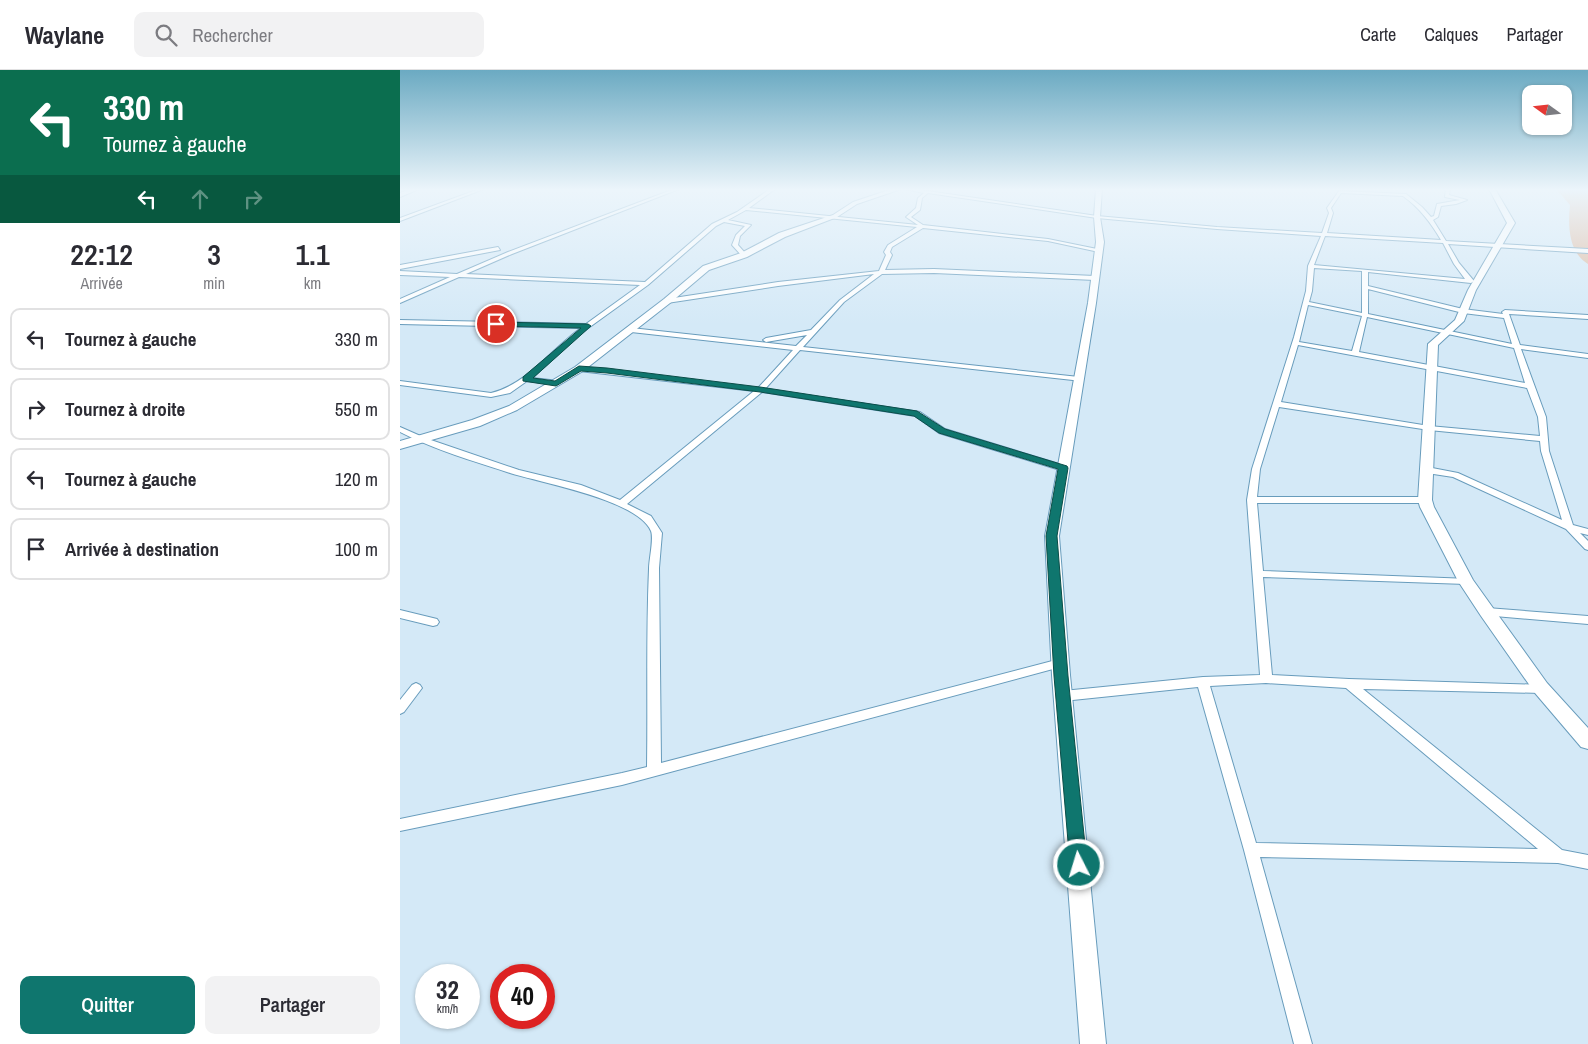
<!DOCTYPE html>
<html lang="fr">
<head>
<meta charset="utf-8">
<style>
  :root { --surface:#fff; --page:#f2f2f3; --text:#2b2b33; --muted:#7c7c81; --line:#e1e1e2; --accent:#0f766e }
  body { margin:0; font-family:"Archivo Narrow",sans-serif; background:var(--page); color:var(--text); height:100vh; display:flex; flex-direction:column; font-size:19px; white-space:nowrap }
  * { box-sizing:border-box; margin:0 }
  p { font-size:16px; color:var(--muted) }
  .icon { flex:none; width:28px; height:28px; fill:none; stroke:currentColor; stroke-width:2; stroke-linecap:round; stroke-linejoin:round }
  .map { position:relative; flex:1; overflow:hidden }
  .details { display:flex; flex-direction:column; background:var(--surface); width:400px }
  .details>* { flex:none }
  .banner { background:#0b6e4f; color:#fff; overflow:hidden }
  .needle { width:32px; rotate:285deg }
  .buttons { position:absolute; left:1122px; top:15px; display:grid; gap:10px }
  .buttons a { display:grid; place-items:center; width:50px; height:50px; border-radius:10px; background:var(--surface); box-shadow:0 1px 4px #0004; font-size:25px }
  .speed { position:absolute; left:15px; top:894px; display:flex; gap:10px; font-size:25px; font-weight:700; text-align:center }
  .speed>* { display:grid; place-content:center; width:65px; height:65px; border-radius:50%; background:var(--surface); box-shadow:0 1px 4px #0004; line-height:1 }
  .speed small { font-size:12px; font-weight:400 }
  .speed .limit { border:8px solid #d22; background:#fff; color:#111 }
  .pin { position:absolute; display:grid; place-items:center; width:42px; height:42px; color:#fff; margin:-21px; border:2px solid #fff; border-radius:50%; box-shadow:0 1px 5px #0007 }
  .me { position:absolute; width:55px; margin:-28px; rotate:355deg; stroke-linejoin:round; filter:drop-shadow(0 0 4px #0008) }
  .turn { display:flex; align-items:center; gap:18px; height:105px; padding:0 20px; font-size:22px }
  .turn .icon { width:65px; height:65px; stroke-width:2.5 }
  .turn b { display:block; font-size:35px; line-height:42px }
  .lanes { display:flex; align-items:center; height:48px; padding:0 20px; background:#0003; justify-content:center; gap:25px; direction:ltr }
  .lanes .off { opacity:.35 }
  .eta { display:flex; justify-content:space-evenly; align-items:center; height:85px; text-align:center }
  .eta b { font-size:30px; font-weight:600; line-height:35px }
  .cta { display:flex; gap:10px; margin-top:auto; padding:10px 20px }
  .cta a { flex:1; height:58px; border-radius:10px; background:var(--accent); color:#fff; font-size:20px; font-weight:600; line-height:58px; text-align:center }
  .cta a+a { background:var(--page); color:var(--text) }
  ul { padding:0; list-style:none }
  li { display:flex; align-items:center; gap:15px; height:62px; margin:0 10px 8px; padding:0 10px; border:2px solid var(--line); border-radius:10px }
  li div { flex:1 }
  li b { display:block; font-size:19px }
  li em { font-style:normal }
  header { display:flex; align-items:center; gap:30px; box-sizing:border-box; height:70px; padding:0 25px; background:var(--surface); border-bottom:1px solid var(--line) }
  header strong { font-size:24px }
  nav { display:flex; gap:28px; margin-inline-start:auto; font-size:18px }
  .search { width:350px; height:45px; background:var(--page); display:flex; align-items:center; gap:12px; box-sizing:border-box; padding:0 18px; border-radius:10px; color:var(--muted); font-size:19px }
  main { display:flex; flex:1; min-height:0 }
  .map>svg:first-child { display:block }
  .green { fill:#dfbaa1 }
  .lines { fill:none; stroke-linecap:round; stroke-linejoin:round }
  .street-casing { stroke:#689cbc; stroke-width:2 }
  .secondary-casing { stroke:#689cbc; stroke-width:2 }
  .primary-casing { stroke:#689cbc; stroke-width:2 }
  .street { fill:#fff; fill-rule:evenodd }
  .secondary { fill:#fff; fill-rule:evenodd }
  .primary { fill:#fff; fill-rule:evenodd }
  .route { fill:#0f766e; stroke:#0a4d48 }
</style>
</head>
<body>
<header>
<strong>Waylane</strong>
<div class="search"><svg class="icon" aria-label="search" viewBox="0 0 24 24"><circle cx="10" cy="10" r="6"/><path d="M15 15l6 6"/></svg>Rechercher</div>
<nav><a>Carte</a><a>Calques</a><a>Partager</a></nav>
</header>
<main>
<section class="details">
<div class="banner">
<div class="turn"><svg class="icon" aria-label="left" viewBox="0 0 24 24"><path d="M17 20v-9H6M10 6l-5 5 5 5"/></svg><div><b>330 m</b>Tournez à gauche</div></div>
<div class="lanes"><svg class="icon" aria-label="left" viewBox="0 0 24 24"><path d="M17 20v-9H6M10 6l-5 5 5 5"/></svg><svg class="icon off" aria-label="ahead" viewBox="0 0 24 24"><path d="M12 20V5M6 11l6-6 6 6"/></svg><svg class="icon off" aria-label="right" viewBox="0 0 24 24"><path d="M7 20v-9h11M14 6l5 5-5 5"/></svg></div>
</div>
<div class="eta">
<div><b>22:12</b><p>Arrivée</p></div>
<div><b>3</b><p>min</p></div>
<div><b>1.1</b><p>km</p></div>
</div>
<ul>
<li><svg class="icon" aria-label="left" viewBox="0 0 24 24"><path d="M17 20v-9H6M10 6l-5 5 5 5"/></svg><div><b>Tournez à gauche</b></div><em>330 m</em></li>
<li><svg class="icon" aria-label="right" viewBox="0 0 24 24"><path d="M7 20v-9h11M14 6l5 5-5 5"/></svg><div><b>Tournez à droite</b></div><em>550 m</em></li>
<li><svg class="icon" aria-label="left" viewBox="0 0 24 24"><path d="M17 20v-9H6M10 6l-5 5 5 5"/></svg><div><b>Tournez à gauche</b></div><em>120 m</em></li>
<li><svg class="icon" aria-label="arrive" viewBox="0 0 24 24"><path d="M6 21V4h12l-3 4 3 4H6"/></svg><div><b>Arrivée à destination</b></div><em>100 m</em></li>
</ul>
<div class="cta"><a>Quitter</a><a>Partager</a></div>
</section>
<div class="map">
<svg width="1188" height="974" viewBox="0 0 1188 974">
  <rect width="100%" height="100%" fill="#d4e9f7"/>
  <path class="green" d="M1156 119H1188V194C1168 182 1168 155 1170 135Z"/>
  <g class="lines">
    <defs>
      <g id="street">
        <polygon points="79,119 84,119 0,151 0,148"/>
        <path d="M274 119H279L112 184 66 204 245 212 312 154 337 142 370 119H375L349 138 518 155 506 147 516 138 518 128 524 123 505 119H514L697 146 817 157 922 163 929 143 927 138 939 121 1006 124 1022 137 1031 147 1034 146 1037 134 1060 130 1045 127 1046 119H1050L1049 125 1067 130 1056 134 1041 136 1038 147 1033 150 1046 171 1188 179V183L1048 174 1059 193 1074 211 1071 213 968 202V216L1063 239 1103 244 1102 242 1105 240 1188 245V249L1109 244 1120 275 1188 284V288L1121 279 1146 347 1149 381 1173 455 1188 459V465L1180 463 1188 471V480L1185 479 1166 459 1053 407 1027 403 1023 400 1027 397 1058 403 1162 450 1141 381 1140 371 1029 360 879 337 860 399 857 427H1025L1030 430 1025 433H857L863 501 1070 509 1071 511 1066 514 863 507 872 605 949 609 1145 615 1147 618 1145 621 1141 623 963 619 1162 780 1188 785V799L1158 793 860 787 912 974H894L844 780 798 617 663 631 659 629 657 626 659 623 663 621 803 607 860 605 847 430 852 399 894 267 906 221 908 196 921 166 817 159 697 148 528 123 522 128 520 140 511 147 523 155 648 169 702 180 699 182 648 171 523 158 492 177 490 182 492 185 485 200 534 199 695 206 698 208 695 210 534 203 482 204 444 232 403 277 679 307 683 309 682 311 400 280 365 319 520 342 545 359 666 396 667 398 663 401 660 400 539 363 515 346 362 322 227 434 251 446 262 463 259 498 261 693 660 589 664 590 666 593 664 596 222 715 0 761V749L222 703 247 697C248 631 246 565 249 499 249 489 254 469 251 461 238 430 142 413 110 403 73 391 35 380 0 362V357L25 368 119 400 181 415 220 430 354 321 179 301 175 299 177 298 358 318 393 280 231 262 228 260 231 258 396 276 407 265 366 272 363 270 366 268 411 260 440 230 474 204 378 216 267 233 264 231 267 229 378 212 479 201 486 185 484 182 488 175 517 157 346 140 328 150 351 155 340 166 338 175 346 184V186H342L332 175 336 165 345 156 324 152 316 156 248 215 180 264 132 308 159 311V315L127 311 110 323 91 327 0 315V311L91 323C128 314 151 279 181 258L0 254V250L186 254 240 215 59 207 0 233V229L50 207 0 205V201L57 204 108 182ZM941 123 1003 126C1020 138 1031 153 1041 170L927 163 933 143 931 138ZM925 166 1043 173 1054 194 1065 209 914 195ZM914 198 962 201V243L909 232 912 221ZM968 219 1063 243 1104 248 1112 274 968 244ZM908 235 962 246 952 281 899 272ZM967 247 1114 278 1125 313 959 282ZM898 275 1127 318 1138 347 1140 366 1029 356 881 332ZM866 613 946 618 1138 779 856 773 810 616Z"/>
        <polygon points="98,177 100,180 0,199 0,195"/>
        <polygon points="1087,538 1188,546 1188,554 1083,545 1082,542 1083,539"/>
        <polygon points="0,540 37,549 39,552 37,555 33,556 0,548"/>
        <polygon points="16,613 20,615 22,618 4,642 0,644 0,630 12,615"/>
      </g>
      <g id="secondary">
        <polygon points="492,119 501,119 457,134 437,147 385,167 347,187 309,200 270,233 183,301 117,340 80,356 0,379 0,371 72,350 109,336 175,297 264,229 303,196 341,183 379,163 433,145 453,132"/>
        <polygon points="696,119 702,119 700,147 704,172 696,233 659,466 670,605 706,974 680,974 652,605 645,466 688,233 696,172 694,147"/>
        <polygon points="1089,119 1095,119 1115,153 1076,220 1064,251 1038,275 1032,430 1034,437 1073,510 1093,538 1147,613 1188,658 1188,679 1181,677 1135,623 1081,546 1058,511 1020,437 1018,430 1028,274 1055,250 1068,220 1107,153"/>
      </g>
      <polygon id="primary" points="10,119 19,119 0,127 0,123"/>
    </defs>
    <use href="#street" class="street-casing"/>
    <use href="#secondary" class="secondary-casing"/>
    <use href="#primary" class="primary-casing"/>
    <use href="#street" class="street"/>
    <use href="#secondary" class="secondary"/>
    <use href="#primary" class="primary"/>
  </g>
  <linearGradient id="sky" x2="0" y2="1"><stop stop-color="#6baac2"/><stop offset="0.47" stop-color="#ecf5fb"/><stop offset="1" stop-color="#ecf5fb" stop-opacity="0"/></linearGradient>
  <rect width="1188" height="255" fill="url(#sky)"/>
  <polygon class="route" points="96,252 188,254 191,256 133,308 155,311 179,296 207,298 360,317 517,341 545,359 667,396 668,398 657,466 668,606 687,795 685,800 679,803 673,800 670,795 654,606 646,466 658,399 539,363 514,346 360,322 207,303 181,301 156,316 123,311 123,307 181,258 93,256 93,253"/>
</svg>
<div class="buttons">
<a><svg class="needle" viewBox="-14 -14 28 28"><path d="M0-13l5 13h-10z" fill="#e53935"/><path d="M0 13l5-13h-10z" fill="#7c7c81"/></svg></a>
</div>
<div class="speed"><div>32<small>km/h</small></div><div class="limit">40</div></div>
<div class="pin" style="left:96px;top:254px;background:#d93025"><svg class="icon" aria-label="arrive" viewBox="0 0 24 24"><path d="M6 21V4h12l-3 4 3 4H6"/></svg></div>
<svg class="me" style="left:679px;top:795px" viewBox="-20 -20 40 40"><circle r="17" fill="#0f766e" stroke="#fff" stroke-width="3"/><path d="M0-11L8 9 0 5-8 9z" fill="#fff"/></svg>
</div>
</main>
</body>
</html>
